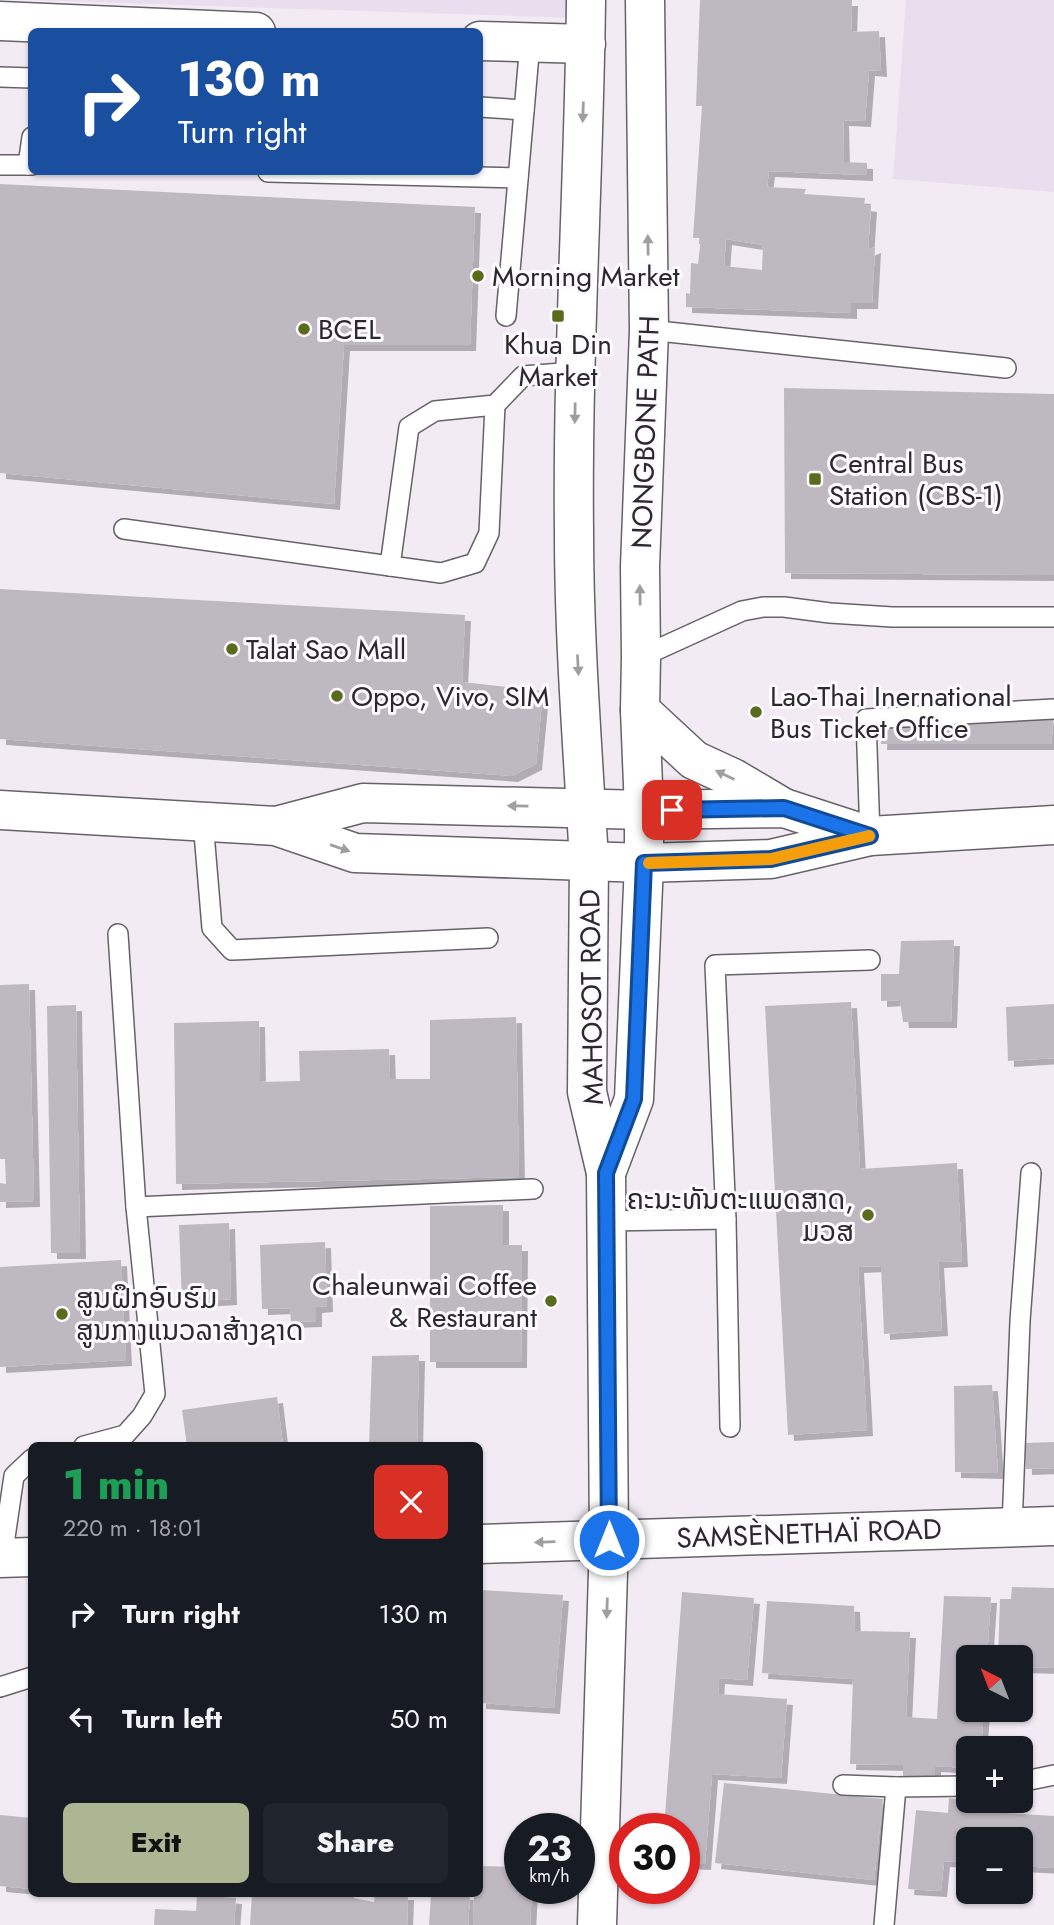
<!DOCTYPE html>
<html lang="en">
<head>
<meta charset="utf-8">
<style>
  :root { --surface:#171b24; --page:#20242c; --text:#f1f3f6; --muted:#9ea1a6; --accent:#acb693 }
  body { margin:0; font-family:Jost,"Noto Sans Lao",sans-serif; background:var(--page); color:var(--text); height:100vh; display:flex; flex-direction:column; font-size:26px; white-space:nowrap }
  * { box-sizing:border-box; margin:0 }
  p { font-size:23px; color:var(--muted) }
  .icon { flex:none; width:38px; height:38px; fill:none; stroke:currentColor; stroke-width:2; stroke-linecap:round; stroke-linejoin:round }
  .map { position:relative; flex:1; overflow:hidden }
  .details { position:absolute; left:28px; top:1442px; width:455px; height:455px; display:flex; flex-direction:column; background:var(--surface); border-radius:10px; box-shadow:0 2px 5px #0004 }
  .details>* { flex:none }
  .hud { position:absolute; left:28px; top:28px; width:455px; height:147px; border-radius:10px; box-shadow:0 2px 5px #0004; background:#1a4fa0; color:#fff; overflow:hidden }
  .needle { width:46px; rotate:318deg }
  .tools { position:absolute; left:956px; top:1645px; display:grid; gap:14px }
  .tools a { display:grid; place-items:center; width:77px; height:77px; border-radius:10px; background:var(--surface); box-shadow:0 2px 5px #0004; font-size:35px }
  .speed { position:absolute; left:504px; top:1813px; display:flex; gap:14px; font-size:35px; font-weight:700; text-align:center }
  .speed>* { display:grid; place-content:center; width:91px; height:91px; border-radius:50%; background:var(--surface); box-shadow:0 2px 5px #0004; line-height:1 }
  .speed small { font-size:18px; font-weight:400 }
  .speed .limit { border:10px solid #d22; background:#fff; color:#111 }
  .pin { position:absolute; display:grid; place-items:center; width:60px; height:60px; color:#fff; margin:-30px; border-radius:14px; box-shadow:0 4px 10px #0006 }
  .me { position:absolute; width:77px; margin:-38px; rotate:0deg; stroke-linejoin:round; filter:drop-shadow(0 0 5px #0008) }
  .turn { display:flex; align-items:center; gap:24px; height:147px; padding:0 35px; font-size:32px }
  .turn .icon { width:91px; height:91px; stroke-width:2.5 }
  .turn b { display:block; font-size:49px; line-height:60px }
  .round { display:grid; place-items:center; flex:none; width:74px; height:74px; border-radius:10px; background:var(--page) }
  .overview { display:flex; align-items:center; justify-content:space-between; height:119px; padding:0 35px }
  h1 { font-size:42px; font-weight:800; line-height:52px; color:#1e9e55 }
  .button { display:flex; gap:14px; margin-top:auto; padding:14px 35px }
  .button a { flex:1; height:80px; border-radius:10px; background:var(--accent); color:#111; font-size:28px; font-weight:800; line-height:80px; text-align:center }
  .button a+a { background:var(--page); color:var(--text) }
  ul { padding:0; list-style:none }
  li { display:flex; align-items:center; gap:21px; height:105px; padding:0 35px }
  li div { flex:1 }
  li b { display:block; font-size:26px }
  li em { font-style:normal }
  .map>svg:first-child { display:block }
  .built { fill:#e9deed }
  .building { fill:#beb9c0; fill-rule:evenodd; filter:url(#shadow) }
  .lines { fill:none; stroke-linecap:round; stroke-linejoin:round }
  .lane-casing { stroke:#676269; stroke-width:22 }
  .street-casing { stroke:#676269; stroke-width:41 }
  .secondary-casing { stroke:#676269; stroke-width:41 }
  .primary-casing { stroke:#676269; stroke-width:41 }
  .lane { stroke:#fff; stroke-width:19 }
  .street { stroke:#fff; stroke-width:38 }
  .secondary { stroke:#fff; stroke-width:38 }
  .primary { stroke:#fff; stroke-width:38 }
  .oneway { fill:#a09fa0 }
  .route-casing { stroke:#114b97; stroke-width:18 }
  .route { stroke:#1a73e8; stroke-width:12 }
  .slow { stroke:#f59e0b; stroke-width:12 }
  .poi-dot { fill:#586c1b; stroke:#fdfaff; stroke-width:2.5 }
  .labels { text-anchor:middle; stroke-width:6; stroke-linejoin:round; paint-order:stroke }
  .poi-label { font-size:28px; fill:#2b292c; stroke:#fdfaff; text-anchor:start }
  .street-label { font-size:28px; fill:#2b292c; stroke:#fdfaff }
</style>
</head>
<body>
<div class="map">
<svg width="1054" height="1925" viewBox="0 0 1054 1925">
  <defs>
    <filter id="shadow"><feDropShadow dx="6" dy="6" stdDeviation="0" flood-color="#0004"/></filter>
  </defs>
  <rect width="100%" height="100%" fill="#f2ebf4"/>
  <g class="built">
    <polygon points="28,0 579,0 579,18"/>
    <polygon points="906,0 1054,0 1054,192 893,179"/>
  </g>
  <g class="building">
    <path d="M700 0H852L851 32 879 31 881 71 869 70 865 121 843 120 844 162 867 163V175L769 171 767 187 806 189 804 194 865 198 864 205 871 206 868 250 875 247 872 303H851V313L686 307V293L690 294 691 263 698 264 701 238H693L702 106H696ZM726 239 763 245 762 270 724 266Z"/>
    <polygon points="0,184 475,207 470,345 344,345 334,504 0,473"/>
    <polygon points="784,388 1054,394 1054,575 785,573"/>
    <polygon points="0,589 465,615 462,682 543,691 536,764 512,776 0,739"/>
    <polygon points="1054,717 1051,744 881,744 882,721"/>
    <polygon points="954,940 951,1022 903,1022 900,1000 881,1001 881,974 899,974 901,941"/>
    <polygon points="29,984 34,1201 0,1202 0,1183 6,1184 5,1159 0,1159 0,985"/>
    <polygon points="851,1002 860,1169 957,1163 962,1261 938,1262 942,1330 884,1334 881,1266 858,1267 867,1430 788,1435 765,1006"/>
    <polygon points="1054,1004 1054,1058 1008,1061 1006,1007"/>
    <polygon points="76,1005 80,1253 51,1253 47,1006"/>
    <polygon points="516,1017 519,1177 176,1184 174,1023 259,1021 260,1082 300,1081 299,1051 389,1049 390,1079 430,1079 430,1020"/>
    <polygon points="503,1205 503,1245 522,1245 521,1362 430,1362 430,1206"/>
    <polygon points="229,1223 231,1299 182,1302 179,1225"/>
    <polygon points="325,1242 327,1306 316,1307 316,1321 291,1322 290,1308 262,1309 260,1245"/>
    <polygon points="121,1260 126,1360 0,1367 0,1267"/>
    <polygon points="419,1355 417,1446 369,1446 372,1356"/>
    <polygon points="992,1385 998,1473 955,1472 954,1386"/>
    <polygon points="277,1397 283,1446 187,1446 182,1410"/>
    <polygon points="1054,1442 1054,1468 1026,1469 1025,1443"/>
    <polygon points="1012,1587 1054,1588 1054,1668 1020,1667 1020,1657 998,1657 1000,1599 1011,1599"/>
    <polygon points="480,1590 563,1595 554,1708 480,1703"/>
    <polygon points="682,1592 754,1598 747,1680 719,1678 718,1694 787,1699 781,1778 712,1774 705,1864 684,1863 684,1829 664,1829"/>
    <polygon points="944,1596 991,1597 987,1657 968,1657 968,1710 984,1710 981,1748 968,1748 968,1768 935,1766 935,1780 903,1779 903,1765 850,1764 853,1679 762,1673 767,1601 854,1606 855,1631 910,1632 906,1717 937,1719"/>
    <polygon points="724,1783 883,1799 874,1880 715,1863"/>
    <polygon points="949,1798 974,1801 974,1811 1054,1816 1054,1868 1020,1866 1020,1839 968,1839 968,1862 944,1861 941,1891 908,1889 916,1810 948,1813"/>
    <polygon points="0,1815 32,1818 32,1889 0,1886"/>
    <polygon points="480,1866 520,1867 520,1888 532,1888 530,1925 473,1925 474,1894 480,1894"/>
    <polygon points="252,1894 354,1894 354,1898 374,1902 375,1894 408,1894 407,1925 250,1925"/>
    <polygon points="431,1894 470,1894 468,1925 429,1925"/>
    <polygon points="197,1895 236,1898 234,1925 154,1925 155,1909 196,1911"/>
  </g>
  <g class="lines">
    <defs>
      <g id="lane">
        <polyline points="0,77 32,78"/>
        <polyline points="480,107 524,110"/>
        <polyline points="0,165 32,165"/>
        <polyline points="28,165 32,137"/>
        <polyline points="268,172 518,178"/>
        <polyline points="506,316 530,43"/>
        <polyline points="649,330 1006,368"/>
        <polyline points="124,529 441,573 475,563 489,533 495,405"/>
        <polyline points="390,566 409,427 435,411 495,405 523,376 575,372"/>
        <polyline points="641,657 742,611 763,607 784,607 830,613 892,617 1054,617"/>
        <polyline points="203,821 212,928 232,950 488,938"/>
        <polyline points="870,836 866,719 1054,709"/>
        <polyline points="136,1207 533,1189"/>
        <polyline points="606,1221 726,1219"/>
        <polyline points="730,1427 726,1219 715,965 870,960"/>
        <polyline points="84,1446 125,1435 142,1416 155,1394 136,1207 118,934"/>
        <polyline points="1012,1527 1020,1321 1031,1173"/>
        <polyline points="2,1558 14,1476 32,1459"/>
        <polyline points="0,1687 32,1677"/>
        <polyline points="1020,1782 1054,1775"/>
        <polyline points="843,1785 896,1787 968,1786"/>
        <polyline points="884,1925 896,1787"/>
      </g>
      <g id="street">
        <polyline points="0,21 256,32"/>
        <polyline points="480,41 586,44"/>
        <polyline points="589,861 587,1092 606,1173 609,1540 597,1925"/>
        <polyline points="606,1173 634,1099 644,863"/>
      </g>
      <g id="secondary">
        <path d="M586 0C584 178 572 355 574 533 574 642 583 752 589 861"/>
        <polyline points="640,710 694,760 733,778 782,807"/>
        <polyline points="0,810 276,826 355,853 644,863 771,859 870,836 1054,825"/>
        <polyline points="276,826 363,803 644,810 784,808 870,836"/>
        <polyline points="644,863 644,810 640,710 641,657 640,567 649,330 645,0"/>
      </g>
      <g id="primary">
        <polyline points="480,1544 1054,1526"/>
        <polyline points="0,1558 32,1557"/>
      </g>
    </defs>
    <use href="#lane" class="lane-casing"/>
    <use href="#street" class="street-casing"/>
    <use href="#secondary" class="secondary-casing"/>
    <use href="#primary" class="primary-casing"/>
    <use href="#lane" class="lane"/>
    <use href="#street" class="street"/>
    <use href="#secondary" class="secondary"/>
    <use href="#primary" class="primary"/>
  </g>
  <defs><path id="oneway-solid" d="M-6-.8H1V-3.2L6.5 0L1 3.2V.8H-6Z" transform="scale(1.75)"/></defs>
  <g class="oneway">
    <use href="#oneway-solid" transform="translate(583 112) rotate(92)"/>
    <use href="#oneway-solid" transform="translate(648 245) rotate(-91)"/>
    <use href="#oneway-solid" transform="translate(575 413) rotate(91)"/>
    <use href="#oneway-solid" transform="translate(640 595) rotate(-91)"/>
    <use href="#oneway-solid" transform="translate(578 665) rotate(87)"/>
    <use href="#oneway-solid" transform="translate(725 775) rotate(-154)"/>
    <use href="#oneway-solid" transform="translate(518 806) rotate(-179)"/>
    <use href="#oneway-solid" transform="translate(340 848) rotate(19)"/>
    <use href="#oneway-solid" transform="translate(545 1542) rotate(178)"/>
    <use href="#oneway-solid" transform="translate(607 1608) rotate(92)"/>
  </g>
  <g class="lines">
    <defs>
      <polyline id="route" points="609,1540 606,1173 634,1099 644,863 771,859 870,836 784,808 672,810"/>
    </defs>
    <use href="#route" class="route-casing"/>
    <use href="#route" class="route"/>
    <polyline class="slow" points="649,863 771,859 869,836"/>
  </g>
  <g class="poi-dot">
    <circle cx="478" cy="276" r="7"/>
    <rect x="551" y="309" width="14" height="14" rx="3.5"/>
    <circle cx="304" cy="329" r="7"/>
    <rect x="808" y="472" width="14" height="14" rx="3.5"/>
    <circle cx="232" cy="649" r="7"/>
    <circle cx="337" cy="696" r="7"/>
    <circle cx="756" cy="712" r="7"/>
    <circle cx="868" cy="1215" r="7"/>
    <circle cx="551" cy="1301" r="7"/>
    <circle cx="62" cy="1314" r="7"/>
  </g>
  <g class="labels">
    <g class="poi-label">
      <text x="492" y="286">Morning Market</text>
      <text x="318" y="339">BCEL</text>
      <text x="558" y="354" text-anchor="middle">Khua Din<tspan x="558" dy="32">Market</tspan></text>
      <text x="829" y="473">Central Bus<tspan x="829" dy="32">Station (CBS-1)</tspan></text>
      <text x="246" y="659">Talat Sao Mall</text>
      <text x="351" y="706">Oppo, Vivo, SIM</text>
      <text x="770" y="706">Lao-Thai Inernational<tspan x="770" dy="32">Bus Ticket Office</tspan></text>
      <text x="854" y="1209" text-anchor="end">ຄະນະທັນຕະແພດສາດ,<tspan x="854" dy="32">ມວສ</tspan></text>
      <text x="537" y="1295" text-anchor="end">Chaleunwai Coffee<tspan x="537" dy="32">&amp; Restaurant</tspan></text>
      <text x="76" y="1308">ສູນຝຶກອົບຮົມ<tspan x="76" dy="32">ສູນກາງແນວລາສ້າງຊາດ</tspan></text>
    </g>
    <g class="street-label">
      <text transform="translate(645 432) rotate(-88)" y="10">NONGBONE PATH</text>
      <text transform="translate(591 997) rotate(-91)" y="10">MAHOSOT ROAD</text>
      <text transform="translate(809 1533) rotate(-2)" y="10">SAMSÈNETHAÏ ROAD</text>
    </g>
  </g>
</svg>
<div class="tools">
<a><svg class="needle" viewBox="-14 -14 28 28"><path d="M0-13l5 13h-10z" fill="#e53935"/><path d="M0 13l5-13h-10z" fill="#9ea1a6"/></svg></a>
<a>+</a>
<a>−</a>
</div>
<div class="speed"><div>23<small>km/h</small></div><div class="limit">30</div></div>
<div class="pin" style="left:672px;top:810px;background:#d93025"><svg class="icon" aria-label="arrive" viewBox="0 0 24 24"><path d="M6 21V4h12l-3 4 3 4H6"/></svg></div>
<svg class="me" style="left:609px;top:1540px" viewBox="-20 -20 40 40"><circle r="17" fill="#1a73e8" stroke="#fff" stroke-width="3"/><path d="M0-11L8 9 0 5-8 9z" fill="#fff"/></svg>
<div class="hud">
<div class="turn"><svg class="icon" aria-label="right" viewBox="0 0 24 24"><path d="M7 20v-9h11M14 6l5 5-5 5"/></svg><div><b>130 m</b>Turn right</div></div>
</div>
<section class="details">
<div class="overview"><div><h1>1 min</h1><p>220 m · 18:01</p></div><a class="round" style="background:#d93025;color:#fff"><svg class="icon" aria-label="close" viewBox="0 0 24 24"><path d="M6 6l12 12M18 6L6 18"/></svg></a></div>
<ul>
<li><svg class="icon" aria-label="right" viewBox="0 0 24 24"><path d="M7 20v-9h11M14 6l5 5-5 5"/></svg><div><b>Turn right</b></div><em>130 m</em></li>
<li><svg class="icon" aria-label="left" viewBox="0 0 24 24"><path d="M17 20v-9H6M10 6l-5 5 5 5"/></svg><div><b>Turn left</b></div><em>50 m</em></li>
</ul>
<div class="button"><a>Exit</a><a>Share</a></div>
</section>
</div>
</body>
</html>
